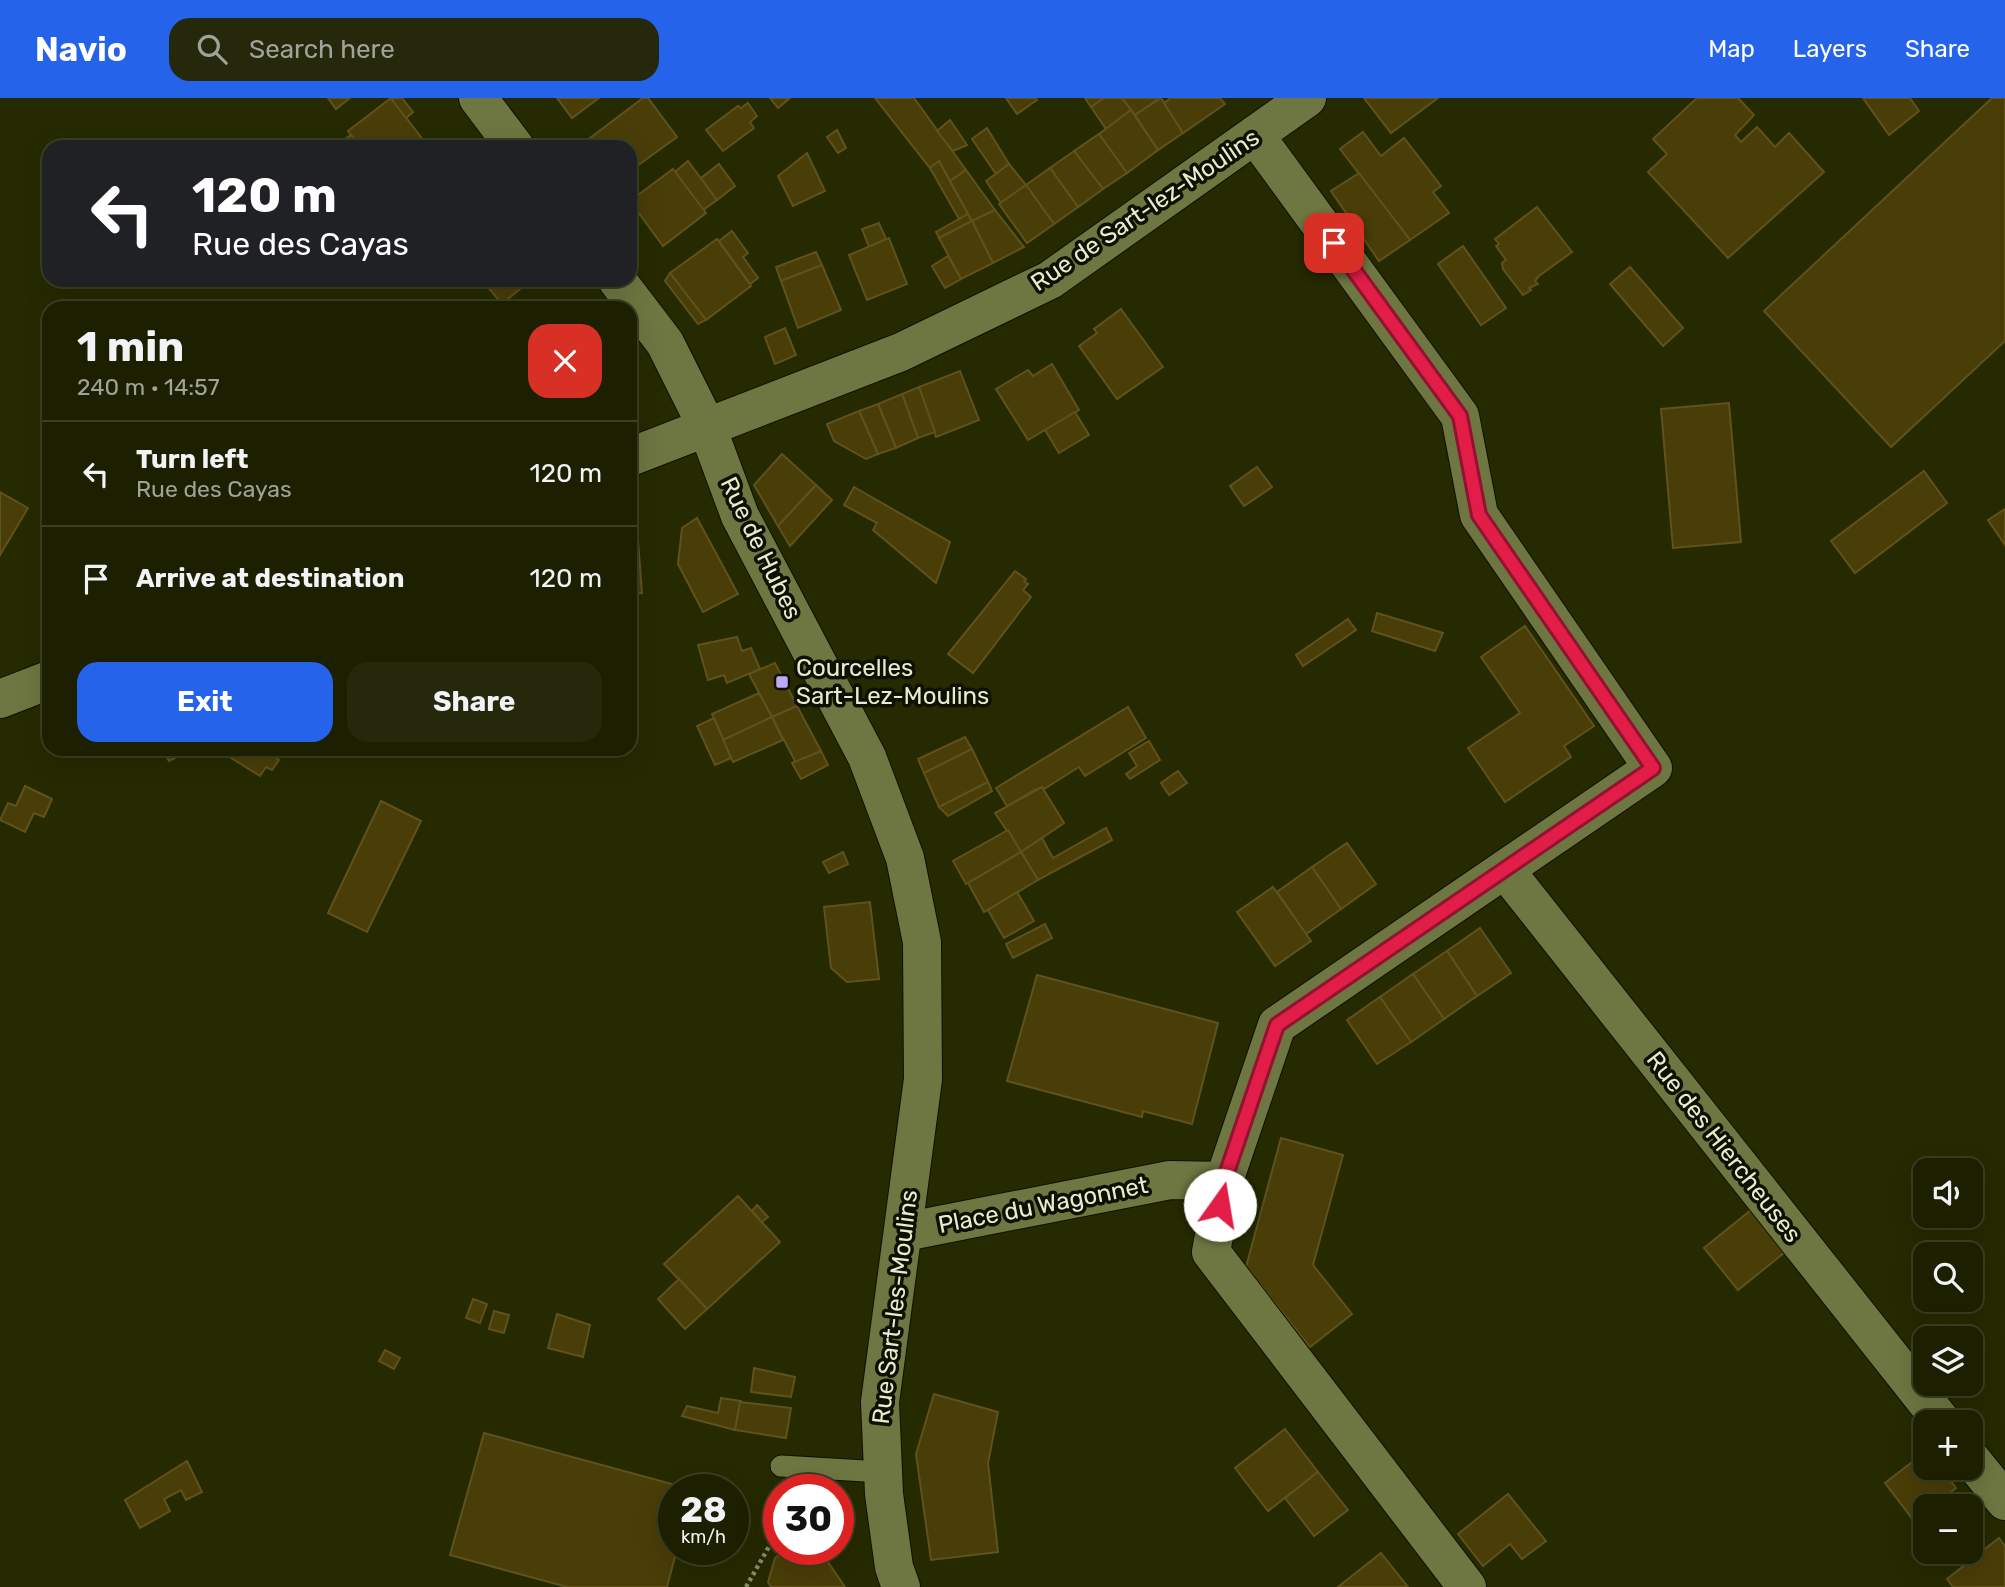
<!DOCTYPE html>
<html lang="en">
<head>
<meta charset="utf-8">
<style>
  :root { --surface:#1c2001; --page:#25280b; --text:#f1f3f6; --muted:#a0a399; --line:#3a3e23; --accent:#2563eb }
  body { margin:0; font-family:Rubik,sans-serif; background:var(--page); color:var(--text); height:100vh; display:flex; flex-direction:column; font-size:26px; white-space:nowrap }
  * { box-sizing:border-box; margin:0 }
  p { font-size:23px; color:var(--muted) }
  .icon { flex:none; width:38px; height:38px; fill:none; stroke:currentColor; stroke-width:2; stroke-linecap:round; stroke-linejoin:round }
  .map { position:relative; flex:1; overflow:hidden }
  .side { position:absolute; left:42px; top:203px; width:595px; height:455px; display:flex; flex-direction:column; background:var(--surface); border-radius:21px; box-shadow:0 7px 28px #0002,0 0 0 2px var(--line) }
  .side>* { flex:none }
  .banner { position:absolute; left:42px; top:42px; width:595px; height:147px; border-radius:21px; box-shadow:0 7px 28px #0002,0 0 0 2px var(--line); background:#202124; color:#fff; overflow:hidden }
  .fabs { position:absolute; left:1913px; top:1060px; display:grid; gap:14px }
  .fabs a { display:grid; place-items:center; width:70px; height:70px; border-radius:14px; background:var(--surface); box-shadow:0 7px 28px #0002,0 0 0 2px var(--line); font-size:35px }
  .speed { position:absolute; left:658px; top:1376px; display:flex; gap:14px; font-size:35px; font-weight:700; text-align:center }
  .speed>* { display:grid; place-content:center; width:91px; height:91px; border-radius:50%; background:var(--surface); box-shadow:0 7px 28px #0002,0 0 0 2px var(--line); line-height:1 }
  .speed small { font-size:18px; font-weight:400 }
  .speed .limit { border:10px solid #d22; background:#fff; color:#111 }
  .pin { position:absolute; display:grid; place-items:center; width:60px; height:60px; color:#fff; margin:-30px; border-radius:14px; box-shadow:0 4px 10px #0006 }
  .me { position:absolute; width:77px; margin:-38px; rotate:13deg; stroke-linejoin:round; filter:drop-shadow(0 0 5px #0008) }
  .turn { display:flex; align-items:center; gap:24px; height:147px; padding:0 35px; font-size:32px }
  .turn .icon { width:91px; height:91px; stroke-width:2.5 }
  .turn b { display:block; font-size:49px; line-height:60px }
  .round { display:grid; place-items:center; flex:none; width:74px; height:74px; border-radius:21px; background:var(--page) }
  .headline { display:flex; align-items:center; justify-content:space-between; height:119px; padding:0 35px }
  h1 { font-size:42px; font-weight:700; line-height:52px }
  .action { display:flex; gap:14px; margin-top:auto; padding:14px 35px }
  .action a { flex:1; height:80px; border-radius:21px; background:var(--accent); color:#fff; font-size:28px; font-weight:700; line-height:80px; text-align:center }
  .action a+a { background:var(--page); color:var(--text) }
  ul { padding:0; list-style:none }
  li { display:flex; align-items:center; gap:21px; height:105px; padding:0 35px; border-top:2px solid var(--line) }
  li div { flex:1 }
  li b { display:block; font-size:26px }
  li em { font-style:normal }
  header { display:flex; align-items:center; gap:42px; box-sizing:border-box; height:98px; padding:0 35px; background:var(--accent); color:#fff }
  header strong { font-size:33px }
  nav { display:flex; gap:38px; margin-inline-start:auto; font-size:24px }
  .search { width:490px; height:63px; background:var(--page); display:flex; align-items:center; gap:18px; box-sizing:border-box; padding:0 24px; border-radius:21px; color:var(--muted); font-size:26px }
  .map>svg:first-child { display:block }
  .building { fill:#493d08; stroke:#5f521b; stroke-width:2 }
  .lines { fill:none; stroke-linecap:round; stroke-linejoin:round }
  .service-casing { stroke:#0f1200; stroke-width:23 }
  .minor-casing { stroke:#0f1200; stroke-width:40 }
  .secondary-casing { stroke:#0f1200; stroke-width:40 }
  .path { stroke:#858a67; stroke-width:4.5; stroke-dasharray:3.5 3.5; stroke-linecap:butt }
  .service { stroke:#6e7641; stroke-width:21 }
  .minor { stroke:#6e7641; stroke-width:38 }
  .secondary { stroke:#6e7641; stroke-width:38 }
  .route-casing { stroke:#92132f; stroke-width:18 }
  .route { stroke:#e11d48; stroke-width:12 }
  .poi-dot { fill:#bda9f5; stroke:#0f1100; stroke-width:2.5 }
  .labels { text-anchor:middle; stroke-width:7; stroke-linejoin:round; paint-order:stroke }
  .street-label { font-size:24px; fill:#e7ecd0; stroke:#0f1100 }
  .poi-label { font-size:24px; fill:#e7ecd0; stroke:#0f1100; text-anchor:start }
</style>
</head>
<body>
<header>
<strong>Navio</strong>
<div class="search"><svg class="icon" aria-label="search" viewBox="0 0 24 24"><circle cx="10" cy="10" r="6"/><path d="M15 15l6 6"/></svg>Search here</div>
<nav><a>Map</a><a>Layers</a><a>Share</a></nav>
</header>
<div class="map">
<svg width="2005" height="1489" viewBox="0 0 2005 1489">
  <rect width="100%" height="100%" fill="#252a01"/>
  <g class="building">
    <polygon points="328,0 350,0 336,11"/>
    <polygon points="391,0 427,47 425,49 360,49 348,33"/>
    <polygon points="394,0 402,0 413,14 406,20 392,2"/>
    <polygon points="557,0 599,0 572,20"/>
    <polygon points="643,0 648,0 677,39 630,73 630,49 590,49 586,43"/>
    <polygon points="770,0 790,0 778,10"/>
    <polygon points="875,0 914,0 966,72 950,83 939,63 930,70"/>
    <polygon points="1006,0 1036,0 1037,2 1017,16"/>
    <polygon points="1085,0 1104,0 1091,9"/>
    <polygon points="1104,0 1122,0 1131,12 1106,31 1091,9"/>
    <polygon points="1122,0 1160,0 1135,17"/>
    <polygon points="1161,0 1183,35 1158,52 1135,17"/>
    <polygon points="1171,0 1220,0 1225,6 1183,35 1164,5"/>
    <polygon points="1364,0 1438,0 1391,35"/>
    <polygon points="1697,0 1738,0 1754,17 1735,37 1741,44 1757,29 1775,49 1789,35 1824,74 1728,160 1648,74 1667,56 1653,41"/>
    <polygon points="1863,0 1910,0 1919,13 1889,37"/>
    <polygon points="1992,0 2005,0 2005,243 1891,349 1764,213"/>
    <polygon points="748,5 757,18 750,24 754,30 723,53 706,32 738,8 741,10"/>
    <polygon points="1131,12 1158,52 1127,75 1099,36"/>
    <polygon points="950,22 967,47 953,53 937,33"/>
    <polygon points="987,30 1009,66 996,76 972,41"/>
    <polygon points="837,32 846,50 838,55 827,39"/>
    <polygon points="1363,34 1381,58 1404,40 1441,88 1433,94 1449,115 1410,142 1340,51"/>
    <polygon points="1099,36 1127,75 1103,91 1074,53"/>
    <polygon points="351,37 360,49 334,49"/>
    <polygon points="1074,53 1103,91 1078,109 1050,70"/>
    <polygon points="807,55 825,93 793,108 778,78"/>
    <polygon points="688,63 717,102 703,112 675,74"/>
    <polygon points="939,63 968,116 959,121 930,70"/>
    <polygon points="719,66 735,88 717,102 701,80"/>
    <polygon points="1009,66 1026,87 1001,105 986,83"/>
    <polygon points="1050,70 1078,109 1054,126 1026,87"/>
    <polygon points="673,71 706,115 663,148 630,103"/>
    <polygon points="966,72 995,112 972,123 950,83"/>
    <polygon points="1359,75 1410,142 1379,163 1331,93"/>
    <polygon points="1026,87 1054,126 1027,145 999,106"/>
    <polygon points="1537,109 1572,154 1539,178 1535,183 1538,186 1529,190 1531,192 1523,197 1503,171 1502,165 1506,162 1496,148 1499,146 1495,141"/>
    <polygon points="995,112 1024,149 993,165 972,123"/>
    <polygon points="968,116 972,123 939,140 936,134"/>
    <polygon points="972,123 993,165 961,181 939,140"/>
    <polygon points="879,125 886,141 869,149 862,131"/>
    <polygon points="732,133 748,155 743,159 758,180 750,186 719,143"/>
    <polygon points="889,140 907,186 867,202 849,157"/>
    <polygon points="717,141 751,188 706,222 670,175"/>
    <polygon points="1463,148 1506,210 1481,227 1438,166"/>
    <polygon points="816,154 822,167 781,183 776,169"/>
    <polygon points="948,158 961,181 945,190 932,168"/>
    <polygon points="822,167 841,212 798,230 781,183"/>
    <polygon points="1630,169 1683,230 1663,248 1610,186"/>
    <polygon points="670,175 706,222 698,226 665,183"/>
    <polygon points="482,182 531,182 502,206"/>
    <polygon points="1121,211 1163,269 1117,301 1079,248 1097,235 1094,231"/>
    <polygon points="785,230 796,257 775,266 765,239"/>
    <polygon points="1052,266 1079,312 1028,342 996,291 1028,272 1033,278"/>
    <polygon points="960,273 979,322 936,339 919,289"/>
    <polygon points="919,289 935,334 918,340 902,296"/>
    <polygon points="902,296 918,340 896,350 878,306"/>
    <polygon points="1729,305 1741,444 1673,450 1661,311"/>
    <polygon points="878,306 896,350 878,356 859,313"/>
    <polygon points="859,313 878,356 866,361 834,343 827,326"/>
    <polygon points="1075,314 1089,337 1059,355 1045,332"/>
    <polygon points="782,356 816,387 778,428 754,387"/>
    <polygon points="1257,369 1272,389 1244,408 1230,388"/>
    <polygon points="1924,373 1947,405 1855,475 1831,443"/>
    <polygon points="816,387 832,402 790,448 778,428"/>
    <polygon points="854,389 950,444 936,485 873,432 877,425 844,407"/>
    <polygon points="0,394 28,410 0,457"/>
    <polygon points="2005,411 2005,447 1988,422"/>
    <polygon points="697,420 738,496 703,514 678,466 682,430"/>
    <polygon points="630,442 638,442 642,495 630,496"/>
    <polygon points="1015,473 1026,481 1024,483 1028,486 1023,492 1031,499 973,575 948,556"/>
    <polygon points="1377,515 1443,535 1435,553 1372,533"/>
    <polygon points="1348,521 1356,532 1303,568 1296,557"/>
    <polygon points="1525,528 1594,628 1564,648 1571,659 1505,704 1468,650 1520,615 1481,559"/>
    <polygon points="737,539 742,553 751,550 760,571 727,585 724,577 708,582 698,547"/>
    <polygon points="775,565 797,608 772,619 749,576"/>
    <polygon points="759,595 772,619 723,642 712,616"/>
    <polygon points="797,608 821,653 796,665 772,619"/>
    <polygon points="1128,609 1146,640 1085,678 1079,669 1044,691 1042,689 1033,693 1007,708 996,690"/>
    <polygon points="772,619 783,642 733,664 723,642"/>
    <polygon points="714,620 731,660 715,667 697,628"/>
    <polygon points="965,639 972,651 924,675 918,661"/>
    <polygon points="1149,643 1160,662 1130,681 1126,676 1137,668 1129,655"/>
    <polygon points="162,651 181,651 183,656 169,663"/>
    <polygon points="223,651 264,651 279,662 272,672 266,669 260,678 220,653"/>
    <polygon points="972,651 988,684 939,709 924,675"/>
    <polygon points="821,653 828,667 801,681 792,665"/>
    <polygon points="1178,673 1187,685 1169,697 1161,685"/>
    <polygon points="988,684 992,693 948,718 939,709"/>
    <polygon points="25,688 52,701 44,719 34,715 25,734 0,722 8,705 16,708"/>
    <polygon points="1042,689 1064,725 1021,754 995,715"/>
    <polygon points="381,703 421,723 367,834 328,815"/>
    <polygon points="1106,730 1112,742 1038,782 1021,754 1042,740 1053,760"/>
    <polygon points="1008,732 1021,754 966,786 953,763"/>
    <polygon points="1347,745 1376,786 1341,811 1312,769"/>
    <polygon points="843,754 848,766 829,775 823,764"/>
    <polygon points="1021,754 1038,782 984,814 968,785"/>
    <polygon points="1312,769 1341,811 1306,836 1277,794"/>
    <polygon points="1273,789 1311,843 1275,868 1237,814"/>
    <polygon points="1017,794 1034,823 1004,840 988,812"/>
    <polygon points="870,804 879,881 847,884 831,870 824,809"/>
    <polygon points="1045,826 1052,840 1013,860 1006,846"/>
    <polygon points="1480,830 1511,875 1477,898 1447,853"/>
    <polygon points="1447,853 1477,898 1444,921 1413,876"/>
    <polygon points="1413,876 1444,921 1411,944 1380,899"/>
    <polygon points="1037,877 1218,925 1192,1026 1143,1013 1142,1019 1007,983"/>
    <polygon points="1380,899 1411,944 1377,966 1347,922"/>
    <polygon points="1281,1040 1343,1057 1313,1167 1352,1216 1310,1249 1246,1169"/>
    <polygon points="738,1098 780,1144 707,1211 664,1166"/>
    <polygon points="757,1107 768,1119 762,1124 752,1113"/>
    <polygon points="1751,1112 1784,1155 1738,1192 1704,1150"/>
    <polygon points="679,1181 707,1211 685,1231 658,1201"/>
    <polygon points="473,1201 487,1206 480,1225 466,1220"/>
    <polygon points="494,1213 509,1217 504,1235 489,1231"/>
    <polygon points="557,1216 590,1227 583,1259 548,1250"/>
    <polygon points="385,1252 400,1260 394,1271 379,1263"/>
    <polygon points="754,1270 795,1279 791,1299 751,1294"/>
    <polygon points="934,1296 998,1314 988,1365 998,1454 931,1462 916,1356"/>
    <polygon points="721,1300 741,1303 735,1332 682,1318 687,1308 718,1315"/>
    <polygon points="740,1304 791,1310 786,1340 735,1332"/>
    <polygon points="1285,1331 1318,1374 1268,1413 1235,1370"/>
    <polygon points="484,1335 690,1391 674,1391 674,1451 677,1451 667,1489 567,1489 450,1457"/>
    <polygon points="1925,1354 1925,1370 1941,1370 1956,1390 1932,1409 1925,1409 1925,1414 1914,1423 1885,1385"/>
    <polygon points="187,1363 202,1394 186,1402 181,1392 164,1401 170,1413 140,1430 125,1402"/>
    <polygon points="1318,1374 1348,1412 1314,1438 1285,1400"/>
    <polygon points="1508,1396 1546,1443 1522,1461 1510,1446 1483,1468 1458,1436"/>
    <polygon points="1999,1440 2005,1448 2005,1489 1953,1489 1947,1481"/>
    <polygon points="787,1451 819,1451 845,1489 771,1489 768,1484 775,1460"/>
    <polygon points="1381,1455 1408,1489 1338,1489"/>
  </g>
  <g class="lines">
    <defs>
      <polyline id="service" points="781,1368 882,1374"/>
      <g id="minor">
        <polyline points="478,0 515,49"/>
        <polyline points="1255,37 1460,318 1479,417 1653,670 1277,927 1224,1083 1211,1154 1467,1489"/>
        <polyline points="617,182 665,245 707,329 740,418 867,659 905,760 922,844 923,981 880,1304 884,1396 894,1469 901,1489"/>
        <polyline points="1506,773 1943,1325"/>
        <polyline points="904,1134 1170,1082 1224,1083"/>
        <polyline points="1970,1360 2005,1403"/>
      </g>
      <g id="secondary">
        <polyline points="630,359 901,254 1050,182 1307,0"/>
        <polyline points="0,601 49,582"/>
      </g>
    </defs>
    <use href="#service" class="service-casing"/>
    <use href="#minor" class="minor-casing"/>
    <use href="#secondary" class="secondary-casing"/>
    <g class="path">
      <polyline points="838,1407 849,1405"/>
      <polyline points="746,1489 779,1431"/>
    </g>
    <use href="#service" class="service"/>
    <use href="#minor" class="minor"/>
    <use href="#secondary" class="secondary"/>
  </g>
  <g class="lines">
    <defs>
      <polyline id="route" points="1220,1107 1224,1083 1277,927 1653,670 1479,417 1460,318 1334,145"/>
    </defs>
    <use href="#route" class="route-casing"/>
    <use href="#route" class="route"/>
  </g>
  <rect class="poi-dot" x="775" y="577" width="14" height="14" rx="3.5"/>
  <g class="labels">
    <g class="street-label">
      <text transform="translate(1145 112) rotate(-34)" y="8">Rue de Sart-lez-Moulins</text>
      <text transform="translate(761 450) rotate(64)" y="8">Rue de Hubes</text>
      <text transform="translate(1724 1049) rotate(52)" y="8">Rue des Hiercheuses</text>
      <text transform="translate(1043 1107) rotate(-11)" y="8">Place du Wagonnet</text>
      <text transform="translate(895 1209) rotate(-83)" y="8">Rue Sart-les-Moulins</text>
    </g>
    <g class="poi-label">
      <text x="796" y="578">Courcelles<tspan x="796" dy="28">Sart-Lez-Moulins</tspan></text>
    </g>
  </g>
</svg>
<div class="fabs">
<a><svg class="icon" aria-label="sound" viewBox="0 0 24 24"><path d="M4 9h4l5-4v14l-5-4H4zM17 9q2 3 0 6"/></svg></a>
<a><svg class="icon" aria-label="search" viewBox="0 0 24 24"><circle cx="10" cy="10" r="6"/><path d="M15 15l6 6"/></svg></a>
<a><svg class="icon" aria-label="layers" viewBox="0 0 24 24"><path d="M12 4l9 5-9 5-9-5zM3 14l9 5 9-5"/></svg></a>
<a>+</a>
<a>−</a>
</div>
<div class="speed"><div>28<small>km/h</small></div><div class="limit">30</div></div>
<div class="pin" style="left:1334px;top:145px;background:#d93025"><svg class="icon" aria-label="arrive" viewBox="0 0 24 24"><path d="M6 21V4h12l-3 4 3 4H6"/></svg></div>
<svg class="me" style="left:1220px;top:1107px" viewBox="-20 -20 40 40"><circle r="19" fill="#fff"/><path d="M0-13L10 11 0 6-10 11z" fill="#e11d48"/></svg>
<div class="banner">
<div class="turn"><svg class="icon" aria-label="left" viewBox="0 0 24 24"><path d="M17 20v-9H6M10 6l-5 5 5 5"/></svg><div><b>120 m</b>Rue des Cayas</div></div>
</div>
<section class="side">
<div class="headline"><div><h1>1 min</h1><p>240 m · 14:57</p></div><a class="round" style="background:#d93025;color:#fff"><svg class="icon" aria-label="close" viewBox="0 0 24 24"><path d="M6 6l12 12M18 6L6 18"/></svg></a></div>
<ul>
<li><svg class="icon" aria-label="left" viewBox="0 0 24 24"><path d="M17 20v-9H6M10 6l-5 5 5 5"/></svg><div><b>Turn left</b><p>Rue des Cayas</p></div><em>120 m</em></li>
<li><svg class="icon" aria-label="arrive" viewBox="0 0 24 24"><path d="M6 21V4h12l-3 4 3 4H6"/></svg><div><b>Arrive at destination</b></div><em>120 m</em></li>
</ul>
<div class="action"><a>Exit</a><a>Share</a></div>
</section>
</div>
</body>
</html>
